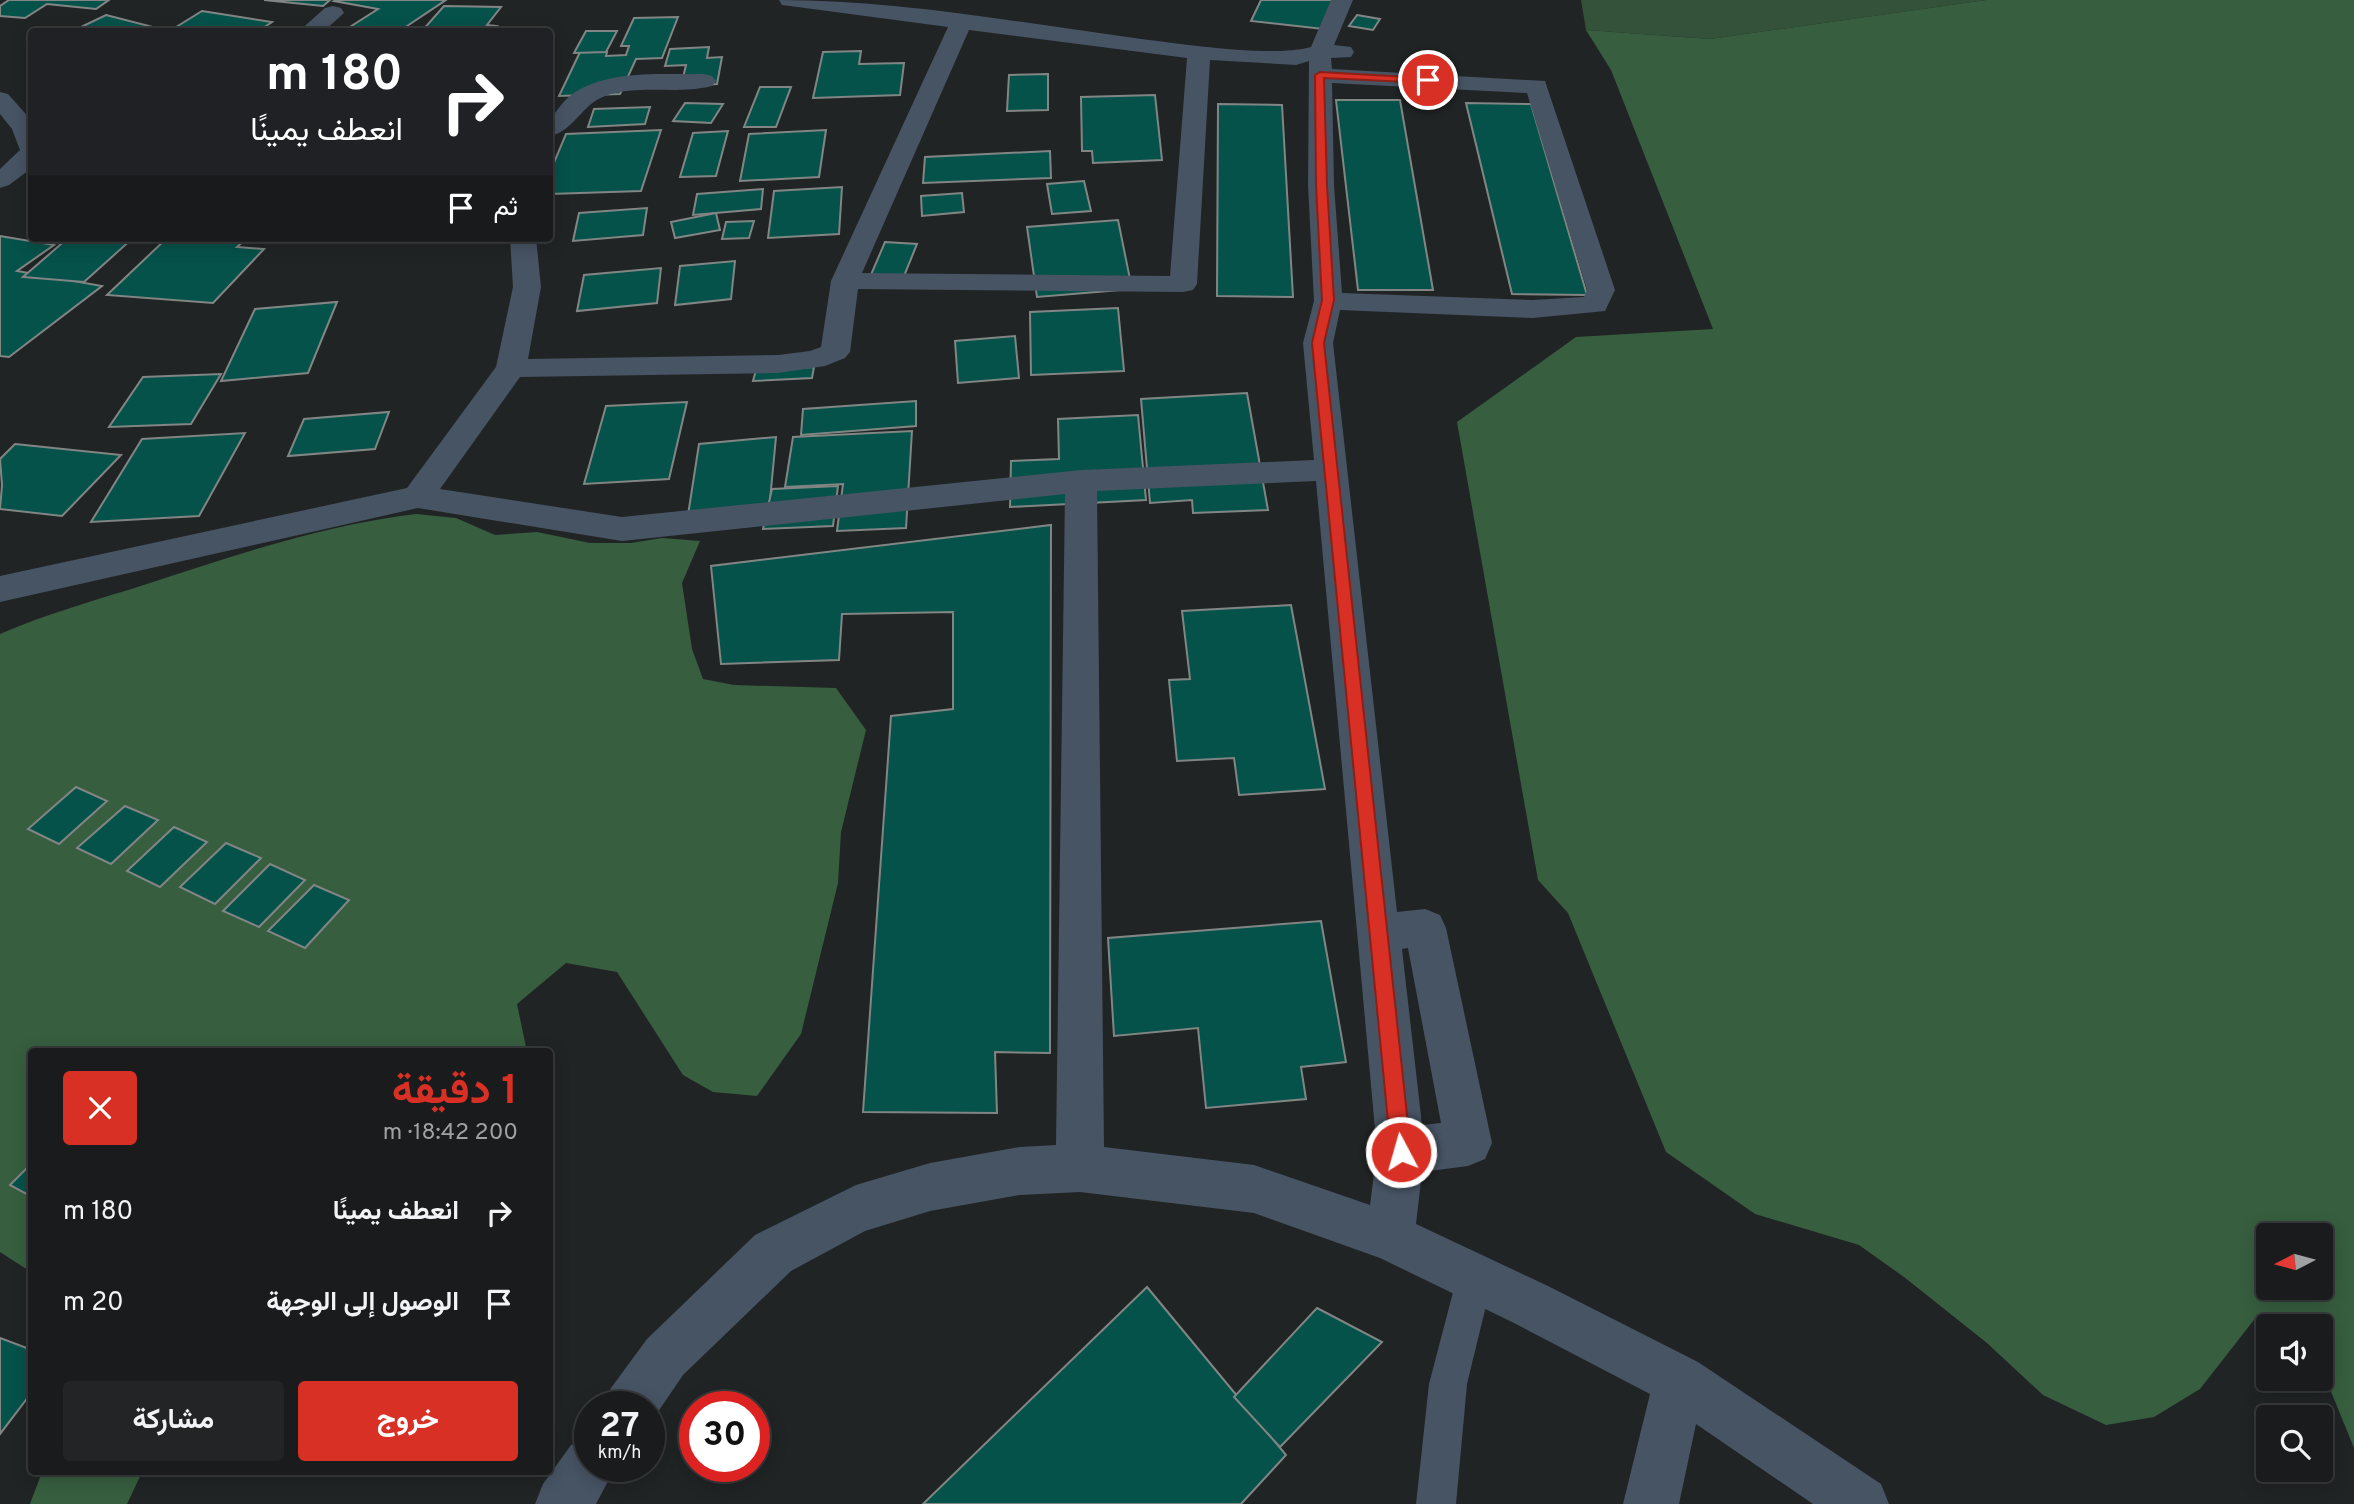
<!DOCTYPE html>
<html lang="ar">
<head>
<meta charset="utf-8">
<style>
  :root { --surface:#191b1c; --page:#222425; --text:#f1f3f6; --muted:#9fa1a3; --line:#37393b; --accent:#d93025 }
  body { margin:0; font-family:Overpass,Vazirmatn,sans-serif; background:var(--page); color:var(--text); direction:rtl; height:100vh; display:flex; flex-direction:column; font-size:26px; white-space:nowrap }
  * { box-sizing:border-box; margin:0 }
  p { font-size:23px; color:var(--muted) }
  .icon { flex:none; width:38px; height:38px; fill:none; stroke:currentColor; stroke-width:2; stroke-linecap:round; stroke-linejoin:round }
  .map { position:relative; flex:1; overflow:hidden; direction:ltr }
  .details { position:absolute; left:28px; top:1048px; width:525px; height:427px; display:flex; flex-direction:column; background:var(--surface); border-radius:7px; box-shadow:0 4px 18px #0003,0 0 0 2px var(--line); direction:rtl }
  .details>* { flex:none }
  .guide { position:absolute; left:28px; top:28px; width:525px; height:214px; border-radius:7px; box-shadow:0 4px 18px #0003,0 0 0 2px var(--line); direction:rtl; background:#202124; color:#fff; overflow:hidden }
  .needle { width:46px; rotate:264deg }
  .buttons { position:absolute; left:2256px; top:1223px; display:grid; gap:14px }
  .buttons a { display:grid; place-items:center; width:77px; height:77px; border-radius:7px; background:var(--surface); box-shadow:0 4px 18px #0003,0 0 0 2px var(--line); font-size:35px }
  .speed { position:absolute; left:574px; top:1391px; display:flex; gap:14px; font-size:35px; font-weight:700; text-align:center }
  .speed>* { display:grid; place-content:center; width:91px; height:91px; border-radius:50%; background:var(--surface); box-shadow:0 4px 18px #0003,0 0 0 2px var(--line); line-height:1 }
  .speed small { font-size:18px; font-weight:400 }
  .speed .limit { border:10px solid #d22; background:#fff; color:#111 }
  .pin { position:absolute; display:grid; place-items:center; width:60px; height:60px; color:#fff; margin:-30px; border:4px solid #fff; border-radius:50%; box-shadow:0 2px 7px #0007 }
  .me { position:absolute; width:77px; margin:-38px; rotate:354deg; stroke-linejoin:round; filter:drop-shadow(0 0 5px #0008) }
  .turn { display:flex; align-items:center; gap:24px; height:147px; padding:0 35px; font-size:32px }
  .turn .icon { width:91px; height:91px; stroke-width:2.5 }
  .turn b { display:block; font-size:49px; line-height:60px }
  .then { display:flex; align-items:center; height:66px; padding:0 35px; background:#0003; gap:14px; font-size:26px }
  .round { display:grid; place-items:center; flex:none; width:74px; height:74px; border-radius:7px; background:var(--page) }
  .headline { display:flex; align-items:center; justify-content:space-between; height:119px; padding:0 35px }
  h1 { font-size:42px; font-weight:700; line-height:52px; color:var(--accent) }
  .action { display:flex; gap:14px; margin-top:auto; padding:14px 35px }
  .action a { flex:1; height:80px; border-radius:7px; background:var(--accent); color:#fff; font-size:28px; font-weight:700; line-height:80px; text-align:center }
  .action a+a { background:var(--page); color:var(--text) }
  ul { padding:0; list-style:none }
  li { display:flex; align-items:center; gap:21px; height:91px; padding:0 35px }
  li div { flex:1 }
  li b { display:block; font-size:26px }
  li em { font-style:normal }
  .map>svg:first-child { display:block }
  .green { fill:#34513a }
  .forest { fill:#375e3f; fill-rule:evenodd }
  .building { fill:#05524a; stroke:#818685; stroke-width:2 }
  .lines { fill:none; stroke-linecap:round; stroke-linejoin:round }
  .service { fill:#475464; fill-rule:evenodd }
  .minor { fill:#475464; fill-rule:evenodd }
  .route { fill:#d93025; stroke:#8d1f18; stroke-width:2 }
</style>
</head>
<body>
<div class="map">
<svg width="2354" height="1504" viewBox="0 0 2354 1504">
  <rect width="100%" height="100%" fill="#212425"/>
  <polygon class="green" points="1581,0 1986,0 1710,39 1586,30"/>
  <g class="forest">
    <path d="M1986 0H2354V1448L2321 1367 2320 1326H2270L2257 1316 2200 1389 2154 1417 2106 1425 2043 1395 1987 1343 1904 1277 1859 1245 1755 1214 1666 1152 1568 913 1538 880 1457 422 1576 337 1713 329 1611 70 1586 30 1710 39ZM2268 1236H2320V1288H2268Z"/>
    <path d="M416 514 456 518 495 535 537 532 590 543H631L662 538 700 541 682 583 692 649 703 679 734 685 836 688 866 730 841 832 838 883 801 1034 757 1096 713 1092 683 1075 617 972 566 963 517 1004 527 1052H32L31 1272 0 1252V634C48 613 97 600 147 584 236 555 323 525 416 514Z"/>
    <polygon points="42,1472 142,1472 127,1504 30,1504"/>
  </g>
  <g class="building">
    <polygon points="9,0 109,0 96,9 47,4 25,18 0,16 0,6"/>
    <polygon points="264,0 330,0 323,6"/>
    <polygon points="336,0 446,0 398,32 342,32 378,9 334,1"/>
    <polygon points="1261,0 1336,0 1323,29 1251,21"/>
    <polygon points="444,6 501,7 487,25 497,26 492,32 421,32"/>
    <polygon points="202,11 272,22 257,32 224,29 168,32"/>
    <polygon points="106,15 157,28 150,32 106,32 83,26"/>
    <polygon points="1357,15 1380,19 1373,30 1349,26"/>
    <polygon points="678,17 662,58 636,59 620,94 559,96 580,52 607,52 606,56 626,55 629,46 621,46 634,18"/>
    <polygon points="586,31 617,31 606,52 574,53"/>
    <polygon points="709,47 707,58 722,57 717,84 681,86 686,65 665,66 670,49"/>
    <polygon points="861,51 859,64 904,63 900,95 813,98 823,52"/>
    <polygon points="1048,74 1048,110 1007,111 1009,75"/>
    <polygon points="760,87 791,87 776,127 744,127"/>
    <polygon points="1155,95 1162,160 1093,163 1092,151 1082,151 1081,97"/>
    <polygon points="1336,100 1400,100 1433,290 1358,290"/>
    <polygon points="685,103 723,104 711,123 673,121"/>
    <polygon points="1466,103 1531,104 1587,295 1512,294"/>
    <polygon points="1218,104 1282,105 1293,297 1217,296"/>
    <polygon points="650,107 645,124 588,127 594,109"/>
    <polygon points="661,130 641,191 550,194 550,172 566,134"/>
    <polygon points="826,130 819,177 740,181 749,134"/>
    <polygon points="728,131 716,176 680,177 693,133"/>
    <polygon points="1050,151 1051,178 923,183 925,157"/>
    <polygon points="1084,181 1091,211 1052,214 1047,184"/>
    <polygon points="842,187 839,234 768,238 774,191"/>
    <polygon points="763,189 761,209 693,215 697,194"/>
    <polygon points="962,193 964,212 922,216 921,196"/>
    <polygon points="647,208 643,235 573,241 579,213"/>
    <polygon points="716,213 720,230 675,238 671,222"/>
    <polygon points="1118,220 1132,289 1037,297 1027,227"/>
    <polygon points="754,221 749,238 722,239 726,222"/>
    <polygon points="0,236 54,245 17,271 102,286 9,357 0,356"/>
    <polygon points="68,238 133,238 84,282 23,277"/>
    <polygon points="167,238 247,238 237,247 264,249 213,303 107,295"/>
    <polygon points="885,242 917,244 900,286 867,284"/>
    <polygon points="735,261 731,299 675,305 680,266"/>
    <polygon points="661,268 657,303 577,311 584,275"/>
    <polygon points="337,302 308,373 221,381 255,309"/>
    <polygon points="1118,308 1124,371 1031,375 1030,312"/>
    <polygon points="1015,336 1019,378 958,383 955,341"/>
    <polygon points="814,367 812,378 753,381 756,370"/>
    <polygon points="221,374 191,424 109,427 143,377"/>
    <polygon points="1247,393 1268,510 1193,513 1192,500 1150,503 1141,399"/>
    <polygon points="916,401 916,426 801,435 803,409"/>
    <polygon points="687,402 669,479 584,484 606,406"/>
    <polygon points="389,412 375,449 288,456 304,419"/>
    <polygon points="1138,415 1146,500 1010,507 1011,461 1059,459 1058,419"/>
    <polygon points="912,431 906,528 837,531 843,484 785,487 793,437"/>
    <polygon points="245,433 199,516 91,522 142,439"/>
    <polygon points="776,437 768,521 686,528 699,444"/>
    <polygon points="15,444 121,455 62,516 0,509 2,485 0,459"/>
    <polygon points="838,486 833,526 763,529 772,489"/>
    <polygon points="1051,525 1050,1053 995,1052 997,1113 863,1112 891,716 953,709 953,612 842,614 839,660 721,664 711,566"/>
    <polygon points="1291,605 1325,789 1239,795 1234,758 1177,761 1169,680 1190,679 1182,611"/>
    <polygon points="76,787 107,801 59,844 28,829"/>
    <polygon points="125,806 158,820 111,864 77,848"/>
    <polygon points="174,827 207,842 160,887 127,871"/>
    <polygon points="226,843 261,858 215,904 180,887"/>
    <polygon points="270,864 305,880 259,927 223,911"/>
    <polygon points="314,885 349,900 305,948 268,931"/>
    <polygon points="1321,921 1346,1062 1301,1067 1306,1099 1206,1108 1198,1028 1114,1036 1108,938"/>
    <polygon points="32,1163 32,1197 10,1185"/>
    <polygon points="1147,1287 1286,1455 1241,1504 923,1504"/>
    <polygon points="1317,1308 1382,1342 1280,1447 1234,1397"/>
    <polygon points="0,1338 32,1350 32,1392 0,1434"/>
  </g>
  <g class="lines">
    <polygon class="service" points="1475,1259 1488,1264 1493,1277 1467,1384 1456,1504 1416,1504 1429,1384 1457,1277 1462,1264"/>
    <g class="minor">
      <path d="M779 0C900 0 1021 23 1141 39 1185 44 1270 58 1311 47L1331 0H1353L1334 45 1351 47 1354 52 1351 57 1331 58 1332 69 1545 81 1615 290 1605 311 1533 318 1340 310 1333 343 1397 912 1425 909 1440 915 1446 928 1492 1143 1485 1159 1468 1166 1422 1172 1416 1224 1548 1286 1698 1362 1881 1484 1889 1504H1813L1696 1424 1679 1504H1623L1650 1394 1512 1322 1380 1258 1254 1213 1080 1192 1020 1195 930 1211 865 1231 791 1271 683 1375 649 1425V1407H603L611 1388 647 1339 755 1235 856 1185 930 1163 1020 1147 1056 1145 1065 494 622 541 418 508 0 602V576L407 488 496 367 513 287 510 238H536L541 287 528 359 778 355 810 351 821 347 831 281 948 27 790 6 782 5ZM969 30 1187 58 1170 276 862 273ZM1210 60 1296 65 1309 61 1308 185 1314 301 1303 343 1314 460 1081 470 622 517 440 489 520 377 778 373 825 366 845 358 850 352 858 289 1183 292 1193 290 1197 284ZM1332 83 1527 93 1587 290 1584 297 1533 300 1342 293 1334 185ZM1316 481 1377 1151 1370 1205 1254 1165 1104 1147 1097 491ZM1408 948 1441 1123 1422 1125 1402 949Z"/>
      <polygon points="333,6 341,8 344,13 323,32 298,32 325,8"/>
      <path d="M704 74 712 76 716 81 712 86C677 95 639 84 605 96 581 105 574 131 550 136V119C557 111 563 101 571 95 607 69 662 75 704 74Z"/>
      <polygon points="0,92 8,94 32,121 32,168 9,185 0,188 0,169 20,150 12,129 0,114"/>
      <polygon points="590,1437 590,1466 616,1466 596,1504 535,1504 543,1484 571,1445"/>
    </g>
  </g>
  <polygon class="route" points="1320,72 1428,78 1433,80 1428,83 1324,78 1327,185 1334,300 1324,343 1411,1152 1408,1158 1401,1161 1394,1158 1391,1152 1312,343 1322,300 1316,185 1315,75"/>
</svg>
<div class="buttons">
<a><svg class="needle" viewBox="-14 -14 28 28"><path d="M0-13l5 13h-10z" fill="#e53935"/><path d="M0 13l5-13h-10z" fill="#9fa1a3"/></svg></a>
<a><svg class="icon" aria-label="sound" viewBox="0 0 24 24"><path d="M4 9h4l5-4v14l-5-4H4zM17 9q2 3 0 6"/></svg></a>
<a><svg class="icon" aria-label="search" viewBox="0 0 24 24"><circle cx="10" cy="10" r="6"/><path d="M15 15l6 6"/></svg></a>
</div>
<div class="speed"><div>27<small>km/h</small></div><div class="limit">30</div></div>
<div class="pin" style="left:1428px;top:80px;background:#d93025"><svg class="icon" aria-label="arrive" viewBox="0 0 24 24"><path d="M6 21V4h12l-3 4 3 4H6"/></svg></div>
<svg class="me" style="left:1401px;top:1152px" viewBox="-20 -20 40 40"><circle r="17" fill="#d93025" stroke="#fff" stroke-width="3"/><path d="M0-11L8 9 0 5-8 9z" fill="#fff"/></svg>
<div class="guide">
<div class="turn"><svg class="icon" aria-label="right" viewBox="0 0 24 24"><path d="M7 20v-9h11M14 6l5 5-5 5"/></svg><div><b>180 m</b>انعطف يمينًا</div></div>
<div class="then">ثم<svg class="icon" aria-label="arrive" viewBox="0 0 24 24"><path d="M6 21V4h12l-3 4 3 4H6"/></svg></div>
</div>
<section class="details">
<div class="headline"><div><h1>1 دقيقة</h1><p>200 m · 18:42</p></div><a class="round" style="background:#d93025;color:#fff"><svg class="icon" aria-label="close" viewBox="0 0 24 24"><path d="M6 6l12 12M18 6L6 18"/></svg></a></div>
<ul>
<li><svg class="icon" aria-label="right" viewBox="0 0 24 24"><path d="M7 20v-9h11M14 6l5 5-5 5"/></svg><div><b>انعطف يمينًا</b></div><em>180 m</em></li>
<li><svg class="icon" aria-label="arrive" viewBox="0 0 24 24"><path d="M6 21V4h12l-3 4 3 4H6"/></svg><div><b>الوصول إلى الوجهة</b></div><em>20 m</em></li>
</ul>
<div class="action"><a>خروج</a><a>مشاركة</a></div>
</section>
</div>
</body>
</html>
